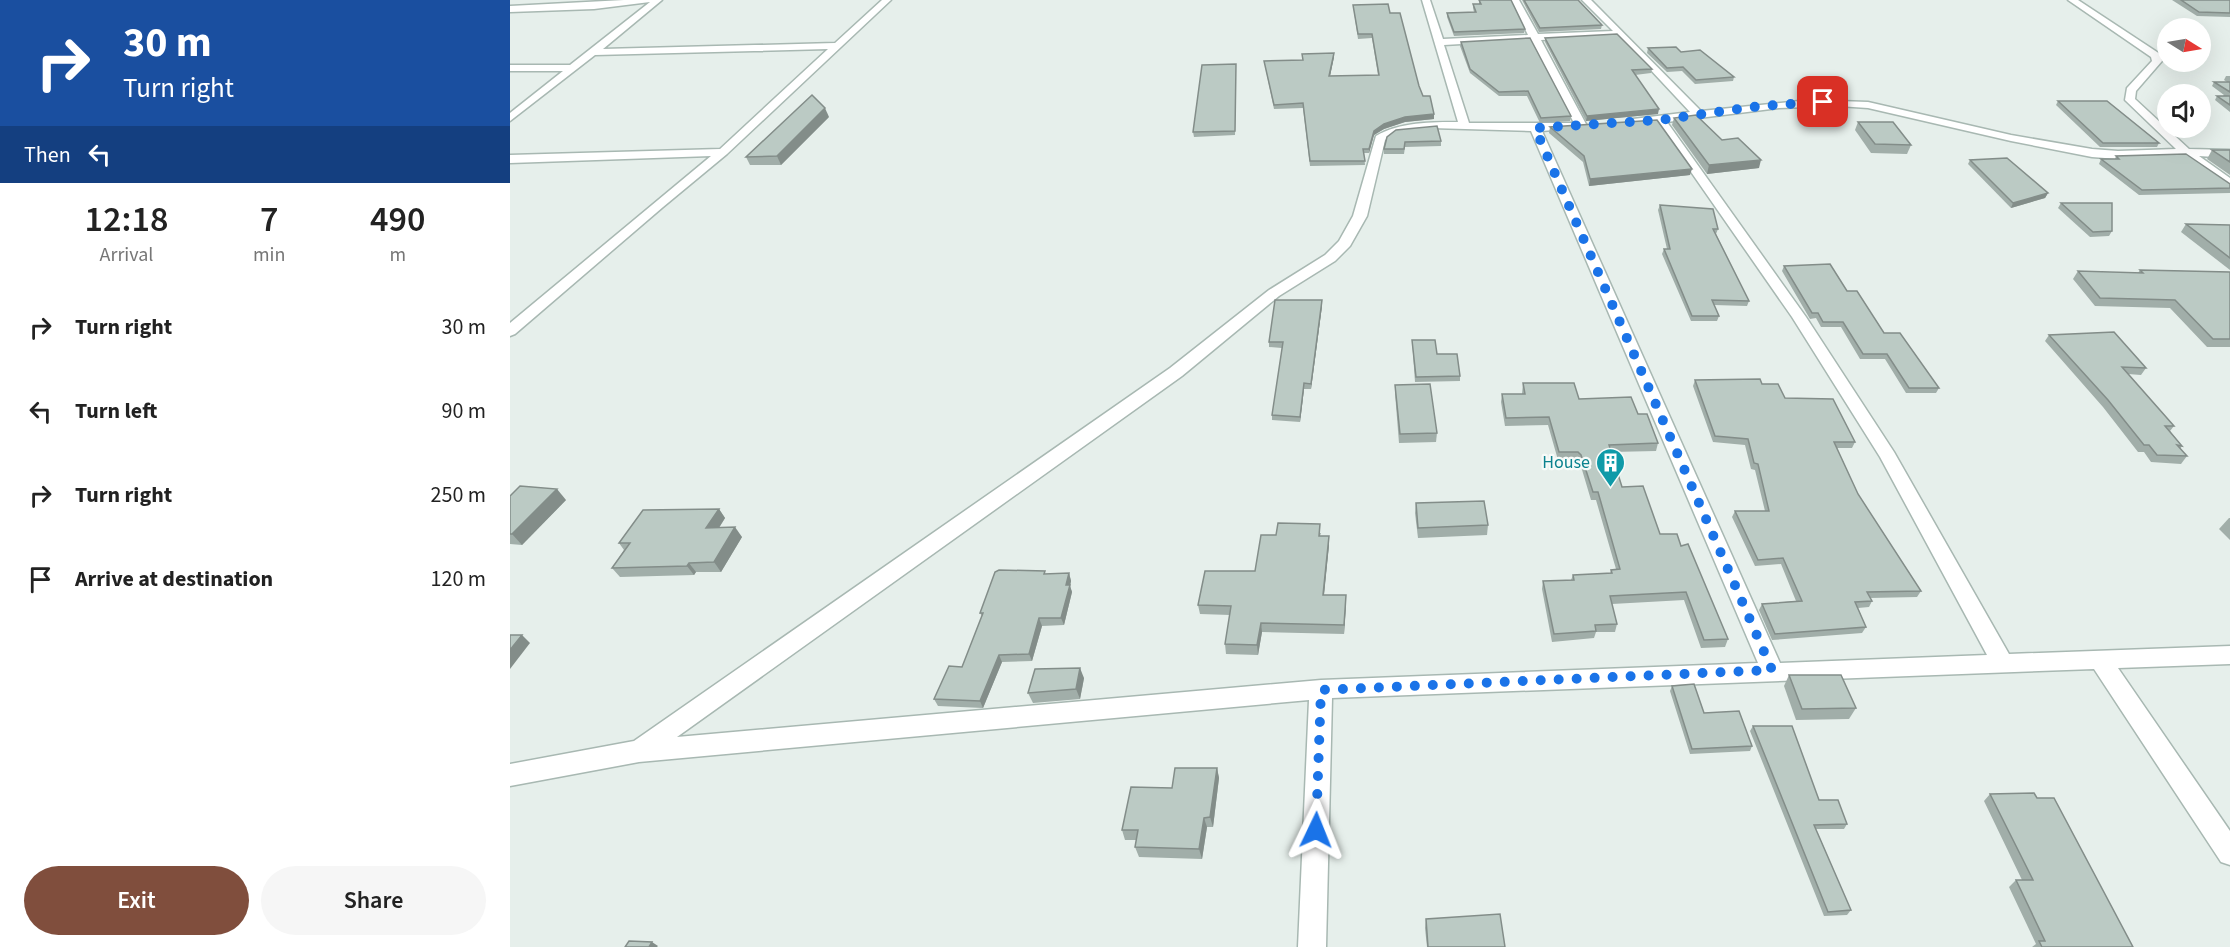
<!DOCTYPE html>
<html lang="en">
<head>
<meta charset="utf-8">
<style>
  :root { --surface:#fff; --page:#f6f6f6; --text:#222; --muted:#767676; --accent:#804e3d }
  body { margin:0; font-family:"Source Sans 3",sans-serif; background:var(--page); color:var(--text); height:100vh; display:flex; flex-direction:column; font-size:22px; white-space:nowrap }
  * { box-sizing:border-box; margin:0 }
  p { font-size:20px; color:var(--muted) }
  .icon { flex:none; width:33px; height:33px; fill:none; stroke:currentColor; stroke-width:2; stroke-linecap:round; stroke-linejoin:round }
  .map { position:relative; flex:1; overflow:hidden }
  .details { display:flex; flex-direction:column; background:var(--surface); width:510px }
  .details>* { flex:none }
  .top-card { background:#1a4fa0; color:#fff; overflow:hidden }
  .needle { width:39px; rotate:101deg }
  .controls { position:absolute; left:1647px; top:18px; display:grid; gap:12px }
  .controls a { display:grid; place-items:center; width:54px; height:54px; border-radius:50%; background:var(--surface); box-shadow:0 6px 24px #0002; font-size:30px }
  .pin { position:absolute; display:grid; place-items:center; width:51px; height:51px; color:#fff; margin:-26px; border-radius:12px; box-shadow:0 3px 9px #0006 }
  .me { position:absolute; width:66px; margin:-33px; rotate:2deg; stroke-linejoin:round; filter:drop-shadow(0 0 4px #0008) }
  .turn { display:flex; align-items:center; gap:21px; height:126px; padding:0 24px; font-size:27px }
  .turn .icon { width:78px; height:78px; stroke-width:2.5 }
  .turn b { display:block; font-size:42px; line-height:51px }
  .then { display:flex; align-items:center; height:57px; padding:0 24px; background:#0003; gap:12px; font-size:22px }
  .eta { display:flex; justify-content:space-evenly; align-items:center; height:102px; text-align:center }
  .eta b { font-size:36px; font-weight:600; line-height:42px }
  .button { display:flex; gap:12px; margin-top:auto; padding:12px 24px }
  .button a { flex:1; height:69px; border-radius:36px; background:var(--accent); color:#fff; font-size:24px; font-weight:600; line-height:69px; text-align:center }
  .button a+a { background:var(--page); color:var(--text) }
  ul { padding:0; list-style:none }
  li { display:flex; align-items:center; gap:18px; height:84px; padding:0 24px }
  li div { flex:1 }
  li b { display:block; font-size:22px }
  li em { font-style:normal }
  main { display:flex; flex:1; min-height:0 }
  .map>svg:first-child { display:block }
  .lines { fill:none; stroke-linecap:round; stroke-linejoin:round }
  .minor-casing { stroke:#a8b8b2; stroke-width:3 }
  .minor { fill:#fff; fill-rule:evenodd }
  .wall { fill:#a1aea9 }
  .shaded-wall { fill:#838d89 }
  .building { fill:#bbcac4; stroke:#838d89; stroke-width:1.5 }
  .route { stroke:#1a73e8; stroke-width:10; stroke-dasharray:0 18 }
  .labels { text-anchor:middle; stroke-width:4.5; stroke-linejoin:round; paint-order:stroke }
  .culture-label { font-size:18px; fill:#0d838f; stroke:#f7fbf9; text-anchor:end }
</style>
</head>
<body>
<main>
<section class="details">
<div class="top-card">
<div class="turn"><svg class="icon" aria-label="right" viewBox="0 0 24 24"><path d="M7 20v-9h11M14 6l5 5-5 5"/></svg><div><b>30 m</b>Turn right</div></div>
<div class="then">Then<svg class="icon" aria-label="left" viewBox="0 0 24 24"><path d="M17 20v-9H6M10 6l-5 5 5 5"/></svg></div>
</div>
<div class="eta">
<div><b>12:18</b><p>Arrival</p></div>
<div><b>7</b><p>min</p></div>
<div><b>490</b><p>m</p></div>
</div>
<ul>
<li><svg class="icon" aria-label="right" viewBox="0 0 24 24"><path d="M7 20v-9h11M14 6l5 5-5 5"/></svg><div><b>Turn right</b></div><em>30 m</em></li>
<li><svg class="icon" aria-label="left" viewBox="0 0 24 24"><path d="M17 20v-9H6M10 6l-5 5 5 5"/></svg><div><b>Turn left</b></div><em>90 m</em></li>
<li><svg class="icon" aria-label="right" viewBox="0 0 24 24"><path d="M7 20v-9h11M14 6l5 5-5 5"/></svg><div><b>Turn right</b></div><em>250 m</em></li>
<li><svg class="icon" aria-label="arrive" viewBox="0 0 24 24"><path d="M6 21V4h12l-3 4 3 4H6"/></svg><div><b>Arrive at destination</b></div><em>120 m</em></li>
</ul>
<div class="button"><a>Exit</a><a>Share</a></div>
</section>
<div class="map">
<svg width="1720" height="947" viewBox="0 0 1720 947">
  <rect width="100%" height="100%" fill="#e6efeb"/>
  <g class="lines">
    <defs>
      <g id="minor">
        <polygon points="114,0 152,0 93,49 325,43 372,0 381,0 217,154 153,207 5,334 0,336 0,323 201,156 0,163 0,155 210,149 318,49 85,55 0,121 0,113 53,71 0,71 0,65 60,65 140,2 84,9 0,12 0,6"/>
        <path d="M912 0H920L933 39 1018 35 1001 0H1009L1028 34 1103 31 1072 0H1081L1191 111 1299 100 1358 102 1501 135 1582 149 1608 151 1666 149 1615 100 1617 88 1642 61 1641 57 1558 0H1568L1650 54 1652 61 1626 91 1625 99 1679 149 1720 150V158L1689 156 1720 178V188L1673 156 1608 159 1582 157 1501 141 1358 108 1328 106 1269 108 1157 122 1296 317 1384 452 1499 654 1720 646V664L1608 668 1720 831V865L1711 862 1584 669 822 698 816 947H788L799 700 129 762 0 786V764L124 741 660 368 759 290 815 255 829 241 843 216 866 136C889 122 922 122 948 122ZM1109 36 1180 112 1123 119 1117 122 1123 125 1147 123 1282 317 1370 457 1477 655 1270 663 1032 131 1066 128 1071 129 1077 126 1031 40ZM1021 40 1064 123H959L934 45ZM921 128 1021 131 1248 663 811 680 167 737 672 376 769 296 825 261 840 246 857 216 875 140 881 136Z"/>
      </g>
    </defs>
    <use href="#minor" class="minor-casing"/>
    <use href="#minor" class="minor"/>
  </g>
  <g class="wall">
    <polygon points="969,0 1001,0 1015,29 1014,33 944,36 937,17 937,13 964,12 963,8 963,4 969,4"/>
    <polygon points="1012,0 1068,0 1092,25 1091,29 1029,32"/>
    <polygon points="1662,0 1720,0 1720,17 1687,16"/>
    <polygon points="843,5 880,13 913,96 924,119 895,122 874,129 864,135 859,153 854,153 855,165 800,166 793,108 764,109 754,61 793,60 824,53 824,57 820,76 868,75 862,38 848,39"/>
    <polygon points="1035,38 1142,69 1141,73 1125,75 1148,114 1076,121 1035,42"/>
    <polygon points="951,42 1061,116 1060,121 1030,123 1017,96 989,96 960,73 950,46"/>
    <polygon points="1138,48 1171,52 1224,77 1223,81 1185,84 1172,71 1157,72 1137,53"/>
    <polygon points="726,69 725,135 684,137 683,132"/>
    <polygon points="1716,76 1720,76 1720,112 1705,100 1707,96 1713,96 1714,95 1702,86 1704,82 1717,82 1714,80"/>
    <polygon points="1548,101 1649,143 1647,147 1590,147 1546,105"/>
    <polygon points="319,117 271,165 240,165 236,157"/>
    <polygon points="1164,118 1212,140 1249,168 1197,174 1162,125"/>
    <polygon points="1348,122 1401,145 1397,154 1361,153 1345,130"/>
    <polygon points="1040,127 1180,175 1079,186 1073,162 1039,133"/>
    <polygon points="877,137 931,141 931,146 895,147 894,154 874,154 874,149"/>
    <polygon points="1702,150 1720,150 1720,175 1697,159"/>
    <polygon points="1606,156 1720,184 1720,193 1629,195 1589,164 1591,159 1605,159"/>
    <polygon points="1460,160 1538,193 1535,198 1501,208 1458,164"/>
    <polygon points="1551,203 1602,231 1599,236 1580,237 1548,208"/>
    <polygon points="1150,205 1208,229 1206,234 1239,301 1237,306 1204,305 1209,316 1207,321 1181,321 1152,254 1154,249 1157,249 1148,210"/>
    <polygon points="1676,224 1720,225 1720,270 1671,232"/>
    <polygon points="1274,266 1337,291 1374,333 1429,388 1426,393 1396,393 1375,359 1350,359 1331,327 1311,327 1306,318 1300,319 1272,271"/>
    <polygon points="1630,270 1720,272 1720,347 1697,347 1660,308 1585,306 1563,279 1568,271 1628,273"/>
    <polygon points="812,300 812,306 801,389 794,389 790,422 762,420 762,415 772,348 759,347 759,342"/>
    <polygon points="1539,335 1636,368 1631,375 1618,374 1664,426 1660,431 1672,446 1670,449 1677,456 1671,464 1641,462 1634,452 1628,452 1593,407 1535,341"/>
    <polygon points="902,340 927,354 950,376 950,381 905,382"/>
    <polygon points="1185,380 1252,384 1345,442 1342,448 1327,448 1348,494 1411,591 1407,597 1360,598 1362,601 1359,607 1348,608 1356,627 1352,633 1262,640 1249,610 1252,604 1286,601 1271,564 1245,566 1222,517 1225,511 1255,511 1245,470 1241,469 1235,445 1203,442 1183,386"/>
    <polygon points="1013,383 1069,399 1128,414 1148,443 1146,451 1101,452 1112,487 1150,534 1171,546 1218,639 1215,647 1191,648 1174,600 1102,604 1107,624 1105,632 1086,632 1084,638 1042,642 1032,589 1033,581 1061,580 1063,575 1100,574 1101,570 1106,569 1086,500 1081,500 1070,463 1066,459 1048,460 1038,425 995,426 991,402 992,394 1012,394"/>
    <polygon points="885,385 927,433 926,442 889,443 885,393"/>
    <polygon points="0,496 56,500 12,545 0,544"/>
    <polygon points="906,503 978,525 977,535 908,538 905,513"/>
    <polygon points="209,509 215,518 209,528 232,537 211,572 186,572 184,575 110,577 102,568 114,550 109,543"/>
    <polygon points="1719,518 1720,518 1720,540 1709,529"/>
    <polygon points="811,533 810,536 819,545 814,595 836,604 834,634 752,632 748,655 716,654 715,644 720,615 690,614 688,605 745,571 766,535"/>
    <polygon points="559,573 561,581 560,586 562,592 554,625 532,626 522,661 492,662 473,708 428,706 424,699 452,667 472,616 470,613 537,574"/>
    <polygon points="1279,675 1346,708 1339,719 1286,720 1274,686"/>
    <polygon points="574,678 570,699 523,703 518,693"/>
    <polygon points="1162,686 1194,713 1242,746 1240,751 1180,754 1160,691"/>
    <polygon points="1243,726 1309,800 1337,824 1334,829 1306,829 1341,910 1337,915 1314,916 1240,731"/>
    <polygon points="707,768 709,778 703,827 697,827 692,859 629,857 625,847 627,840 615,840 612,830 662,788"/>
    <polygon points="1480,794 1623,947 1522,947 1526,944 1499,887 1506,880 1512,880 1474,801"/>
    <polygon points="916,919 995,947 917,947 915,928"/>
  </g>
  <g class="shaded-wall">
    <polygon points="824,53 824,57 819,81 819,76"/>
    <polygon points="315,108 319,117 271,165 267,156"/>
    <polygon points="1149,109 1148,114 1076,121 1077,116"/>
    <polygon points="924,114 924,119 895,122 874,129 864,135 859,153 859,149 864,131 874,124 895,117"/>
    <polygon points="1251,160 1249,168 1197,174 1199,165"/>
    <polygon points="1182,169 1180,175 1079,186 1080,179"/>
    <polygon points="1538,193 1535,198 1501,208 1503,203"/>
    <polygon points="812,300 812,306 801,389 801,384"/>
    <polygon points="794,383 794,389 790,422 790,417"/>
    <polygon points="47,489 56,500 12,545 2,534"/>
    <polygon points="209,509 215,518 203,537 196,528"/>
    <polygon points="225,527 232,537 211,572 204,562"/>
    <polygon points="819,536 819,545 813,604 813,595"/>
    <polygon points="179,563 186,572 184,575 177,566"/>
    <polygon points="559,573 561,581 560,586 562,592 554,625 551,618 556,585"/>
    <polygon points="836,595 836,604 834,634 834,625"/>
    <polygon points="529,618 532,626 522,661 519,654"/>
    <polygon points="751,623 752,632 748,655 747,645"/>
    <polygon points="12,635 20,643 0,669 0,650"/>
    <polygon points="489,655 492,662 473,708 470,701"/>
    <polygon points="570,668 574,678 570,699 566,689"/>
    <polygon points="707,768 709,778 703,827 700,817"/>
    <polygon points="694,818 697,827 692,859 689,849"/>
    <polygon points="142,942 148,946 147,947 139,947"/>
  </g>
  <g class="building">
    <polygon points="969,0 1001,0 1015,29 944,32 937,13 966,12 963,4 971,4"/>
    <polygon points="1014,0 1068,0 1092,25 1030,28"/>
    <polygon points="1671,0 1720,0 1720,13 1689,12"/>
    <polygon points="878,4 880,13 890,13 909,86 913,96 920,96 924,114 895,117 874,124 864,131 859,149 853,149 855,161 800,161 793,103 764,105 754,61 793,60 792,54 824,53 819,76 869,75 862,34 848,34 843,5"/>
    <polygon points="1107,34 1142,69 1122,70 1149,109 1077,116 1035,38"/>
    <polygon points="1020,38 1061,116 1031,118 1018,91 989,92 960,69 951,42"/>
    <polygon points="1166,47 1171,52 1190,50 1224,77 1186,80 1173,67 1157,68 1138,48"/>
    <polygon points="726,64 725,131 683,132 692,65"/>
    <polygon points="1704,82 1720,82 1720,92"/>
    <polygon points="302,95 315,108 267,156 236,157"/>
    <polygon points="1707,96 1720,96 1720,105"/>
    <polygon points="1548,101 1597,101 1649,143 1593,143"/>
    <polygon points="1186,115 1212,140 1228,138 1251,160 1199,165 1164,118"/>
    <polygon points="1147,120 1182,169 1080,179 1074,156 1040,127"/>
    <polygon points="1348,122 1383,122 1401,145 1365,144"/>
    <polygon points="927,126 931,141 895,142 894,149 874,149 877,137 886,130"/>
    <polygon points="1702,150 1720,150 1720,162"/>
    <polygon points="1676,154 1720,184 1720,188 1632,190 1591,159 1609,159 1606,156"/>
    <polygon points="1497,158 1538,193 1503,203 1460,160"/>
    <polygon points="1551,203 1602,203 1602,231 1583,232"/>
    <polygon points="1150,205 1203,209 1208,229 1203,229 1239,301 1202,300 1209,316 1182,316 1154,249 1160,249"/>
    <polygon points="1676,224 1720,225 1720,258"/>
    <polygon points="1320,264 1337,291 1347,291 1374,333 1390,333 1429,388 1399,388 1377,354 1353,354 1333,322 1313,322 1308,313 1302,313 1274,266"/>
    <polygon points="1630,270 1720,272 1720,339 1703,339 1665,300 1590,298 1568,271 1633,273"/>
    <polygon points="765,300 812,300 801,384 794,383 790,417 762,415 773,342 759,342"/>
    <polygon points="1604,332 1636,368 1612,367 1664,426 1655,426 1672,446 1667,445 1677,456 1647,455 1639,445 1634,445 1598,400 1539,335"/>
    <polygon points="902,340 925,340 927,354 947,354 950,376 906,377"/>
    <polygon points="1250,379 1252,384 1268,384 1275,398 1323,399 1345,442 1324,442 1348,494 1411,591 1357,592 1362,601 1345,602 1356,627 1265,634 1252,604 1292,601 1273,558 1248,560 1225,511 1259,511 1248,464 1244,463 1238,439 1205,436 1185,380"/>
    <polygon points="1013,383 1064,383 1069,399 1121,397 1128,414 1137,414 1148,443 1099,445 1112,487 1133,486 1150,534 1167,534 1171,546 1178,544 1218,639 1194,640 1176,592 1100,596 1107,624 1085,625 1086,631 1044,634 1033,581 1064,580 1063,575 1102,573 1101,570 1110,569 1088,492 1083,492 1071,455 1068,452 1049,452 1039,417 996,418 992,394 1015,394"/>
    <polygon points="920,384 927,433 890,434 885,385"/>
    <polygon points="10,486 47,489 2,534 0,534 0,496"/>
    <polygon points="974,501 978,525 908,528 906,503"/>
    <polygon points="209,509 196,528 225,527 204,562 179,563 177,566 102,568 120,543 109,543 133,510"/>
    <polygon points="768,523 810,524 809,536 819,536 813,595 836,595 834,625 751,623 747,645 715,644 721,606 688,605 695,571 745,571 751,535 766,535"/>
    <polygon points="489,570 535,571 534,574 559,573 556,585 560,585 551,618 529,618 519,654 489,655 470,701 424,699 439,666 452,667 473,613 470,613 485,572"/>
    <polygon points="0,635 12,635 0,650"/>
    <polygon points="570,668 566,689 518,693 525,669"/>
    <polygon points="1279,675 1331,675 1346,708 1292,709"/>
    <polygon points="1184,684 1194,713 1229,711 1242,746 1182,749 1162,686"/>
    <polygon points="1243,726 1282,726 1309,800 1328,800 1337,824 1304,825 1341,910 1318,912"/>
    <polygon points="665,768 707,768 700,817 694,818 689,849 625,847 628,830 612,830 621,787 662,788"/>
    <polygon points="1524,793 1527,798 1544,798 1623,947 1532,947 1529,941 1535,941 1506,880 1523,880 1480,794"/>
    <polygon points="990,914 995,947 918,947 916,919"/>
    <polygon points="119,941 142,942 139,947 115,947"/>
  </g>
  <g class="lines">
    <polyline class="route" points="806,830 811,690 1262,670 1025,128 1150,120 1251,106 1313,102"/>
  </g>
  <defs>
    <symbol id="building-pin" viewBox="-11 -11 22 30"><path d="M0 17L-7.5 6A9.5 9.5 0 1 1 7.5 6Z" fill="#0f9aa8" stroke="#f7fbf9"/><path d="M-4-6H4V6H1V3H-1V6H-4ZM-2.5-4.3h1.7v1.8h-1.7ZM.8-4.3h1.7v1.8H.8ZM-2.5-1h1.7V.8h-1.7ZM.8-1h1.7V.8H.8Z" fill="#fff"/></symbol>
  </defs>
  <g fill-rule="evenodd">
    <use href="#building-pin" x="1084" y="446" width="33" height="45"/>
  </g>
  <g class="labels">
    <g class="culture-label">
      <text x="1080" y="468">House</text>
    </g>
  </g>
</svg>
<div class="controls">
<a><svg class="needle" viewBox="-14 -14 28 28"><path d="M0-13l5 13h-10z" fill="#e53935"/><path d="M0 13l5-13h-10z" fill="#767676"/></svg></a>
<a><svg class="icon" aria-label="sound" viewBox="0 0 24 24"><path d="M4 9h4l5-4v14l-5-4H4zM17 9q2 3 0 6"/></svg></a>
</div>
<div class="pin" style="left:1313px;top:102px;background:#d93025"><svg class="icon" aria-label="arrive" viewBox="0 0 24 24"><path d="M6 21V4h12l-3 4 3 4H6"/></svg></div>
<svg class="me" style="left:806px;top:830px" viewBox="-20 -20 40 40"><path d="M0-17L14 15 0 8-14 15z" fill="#1a73e8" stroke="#fff" stroke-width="4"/></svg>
</div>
</main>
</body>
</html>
